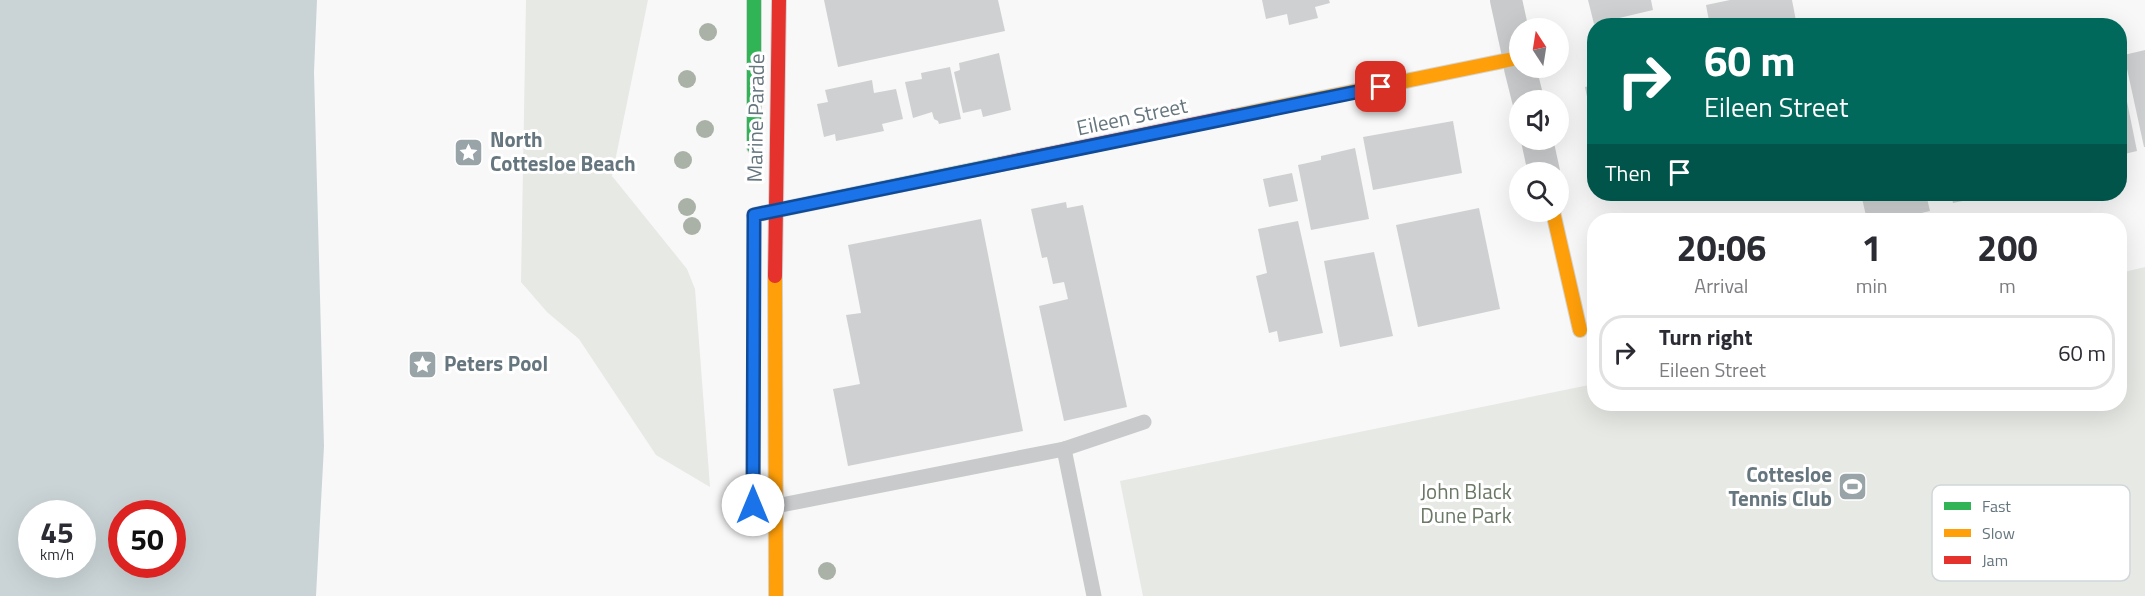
<!DOCTYPE html>
<html lang="en">
<head>
<meta charset="utf-8">
<style>
  :root { --surface:#fff; --page:#f7f7f7; --text:#2b2b33; --muted:#7c7c81; --line:#e1e1e2 }
  body { margin:0; font-family:"Titillium Web",sans-serif; background:var(--page); color:var(--text); height:100vh; display:flex; flex-direction:column; font-size:22px; white-space:nowrap }
  * { box-sizing:border-box; margin:0 }
  p { font-size:20px; color:var(--muted) }
  .icon { flex:none; width:33px; height:33px; fill:none; stroke:currentColor; stroke-width:2; stroke-linecap:round; stroke-linejoin:round }
  .map { position:relative; flex:1; overflow:hidden }
  .drawer { position:absolute; left:1587px; top:213px; width:540px; height:198px; display:flex; flex-direction:column; background:var(--surface); border-radius:24px; box-shadow:0 6px 24px #0002 }
  .drawer>* { flex:none }
  .top-card { position:absolute; left:1587px; top:18px; width:540px; height:183px; border-radius:24px; box-shadow:0 6px 24px #0002; background:#00695c; color:#fff; overflow:hidden }
  .needle { width:39px; rotate:348deg }
  .tools { position:absolute; left:1509px; top:18px; display:grid; gap:12px }
  .tools a { display:grid; place-items:center; width:60px; height:60px; border-radius:50%; background:var(--surface); box-shadow:0 6px 24px #0002; font-size:30px }
  .speed { position:absolute; left:18px; top:500px; display:flex; gap:12px; font-size:30px; font-weight:700; text-align:center }
  .speed>* { display:grid; place-content:center; width:78px; height:78px; border-radius:50%; background:var(--surface); box-shadow:0 6px 24px #0002; line-height:1 }
  .speed small { font-size:15px; font-weight:400 }
  .speed .limit { border:9px solid #d22; background:#fff; color:#111 }
  .pin { position:absolute; display:grid; place-items:center; width:51px; height:51px; color:#fff; margin:-26px; border-radius:12px; box-shadow:0 3px 9px #0006 }
  .me { position:absolute; width:66px; margin:-33px; rotate:0deg; stroke-linejoin:round; filter:drop-shadow(0 0 4px #0008) }
  .turn { display:flex; align-items:center; gap:21px; height:126px; padding:0 18px; font-size:27px }
  .turn .icon { width:78px; height:78px; stroke-width:2.5 }
  .turn b { display:block; font-size:42px; line-height:51px }
  .then { display:flex; align-items:center; height:57px; padding:0 18px; background:#0003; gap:12px; font-size:22px }
  .eta { display:flex; justify-content:space-evenly; align-items:center; height:102px; text-align:center }
  .eta b { font-size:36px; font-weight:700; line-height:42px }
  ul { padding:0; list-style:none }
  li { display:flex; align-items:center; gap:18px; height:75px; margin:0 12px 9px; padding:0 6px; border:3px solid var(--line); border-radius:24px }
  li div { flex:1 }
  li b { display:block; font-size:22px }
  li em { font-style:normal }
  .map>svg:first-child { display:block }
  .green { fill:#e7e9e5 }
  .water { fill:#cad4d6; fill-rule:evenodd }
  .building { fill:#cfd0d1 }
  .lines { fill:none; stroke-linecap:round; stroke-linejoin:round }
  .fast-casing { stroke:#d4d5d6; stroke-width:16 }
  .slow-casing { stroke:#d4d5d6; stroke-width:16 }
  .jam-casing { stroke:#d4d5d6; stroke-width:16 }
  .lane { stroke:#c9cacb; stroke-width:15 }
  .street { stroke:#c9cacb; stroke-width:32 }
  .fast { stroke:#30b455; stroke-width:14 }
  .slow { stroke:#ff9f0a; stroke-width:14 }
  .jam { stroke:#e5322d; stroke-width:14 }
  .tree { fill:#aab2a7 }
  .route-casing { stroke:#114b97; stroke-width:15 }
  .route { stroke:#1a73e8; stroke-width:10 }
  .labels { text-anchor:middle; stroke-width:6; stroke-linejoin:round; paint-order:stroke }
  .street-label { font-size:21px; fill:#66767f; stroke:#fff }
  .poi-label { font-size:21px; font-weight:bold; fill:#66767f; stroke:#fff; text-anchor:start }
  .park-label { font-size:21px; fill:#6a7865; stroke:#fff }
  .key { fill:#fff; stroke:#d1d6d9; stroke-width:1.5 }
  .key-label { font-size:16px; fill:#66767f }
</style>
</head>
<body>
<div class="map">
<svg width="2145" height="596" viewBox="0 0 2145 596">
  <rect width="100%" height="100%" fill="#f8f8f8"/>
  <g class="green">
    <polygon points="526,0 648,0 612,176 687,269 695,289 710,487 656,455 579,339 547,312 521,282"/>
    <polygon points="2145,267 2145,596 1143,596 1120,481 1594,384 1594,404 2120,404 2120,273"/>
  </g>
  <path class="water" d="M0 0H317L314 72 324 446 316 596H0ZM32 513H82V564H32ZM122 513H172V564H122Z"/>
  <g class="building">
    <polygon points="824,0 998,0 1005,31 838,67"/>
    <polygon points="1262,0 1329,0 1330,3 1315,7 1318,18 1289,25 1287,14 1266,19"/>
    <polygon points="1588,0 1651,0 1653,10 1594,24"/>
    <polygon points="1730,0 1792,0 1797,26 1710,26 1706,5"/>
    <polygon points="1657,19 1658,26 1630,26 1630,24"/>
    <polygon points="2145,50 2145,147 2144,147 2124,55"/>
    <polygon points="999,53 1011,110 983,117 981,109 963,113 954,72 960,70 959,63"/>
    <polygon points="950,67 961,119 939,124 938,121 934,119 932,112 913,118 905,82 922,79 921,73"/>
    <polygon points="2121,72 2137,151 2120,155 2120,73"/>
    <polygon points="872,80 874,93 896,89 903,119 882,124 884,131 836,141 835,134 824,137 817,104 828,102 825,90"/>
    <polygon points="1594,85 1594,126 1593,126 1585,87"/>
    <polygon points="1453,121 1462,173 1373,190 1363,137"/>
    <polygon points="1355,148 1369,219 1311,230 1298,165 1321,160 1321,156"/>
    <polygon points="1292,173 1298,201 1269,207 1263,179"/>
    <polygon points="1861,194 1926,194 1930,211 1900,218 1900,220 1867,220"/>
    <polygon points="1951,194 1991,194 1991,195 1953,203"/>
    <polygon points="1066,202 1067,208 1083,205 1127,407 1064,421 1039,306 1068,299 1064,282 1053,284 1047,257 1042,258 1031,209"/>
    <polygon points="1479,208 1500,309 1418,327 1396,225"/>
    <polygon points="981,219 1023,431 848,466 833,389 860,384 846,315 861,313 848,245"/>
    <polygon points="1298,221 1323,333 1279,342 1277,331 1269,333 1256,276 1267,273 1258,229"/>
    <polygon points="1374,252 1393,336 1340,347 1324,261"/>
  </g>
  <g class="lines">
    <defs>
      <g id="fast">
        <polyline points="754,0 754,147"/>
        <polyline points="754,215 1001,164"/>
      </g>
      <g id="slow">
        <polyline points="1234,116 1518,58"/>
        <polyline points="1553,212 1580,330"/>
        <polyline points="775,276 776,596"/>
      </g>
      <g id="jam">
        <polyline points="1001,164 1234,116"/>
        <polyline points="775,276 779,0"/>
      </g>
    </defs>
    <use href="#fast" class="fast-casing"/>
    <use href="#slow" class="slow-casing"/>
    <use href="#jam" class="jam-casing"/>
    <g class="lane">
      <polyline points="1064,449 1094,596"/>
      <polyline points="753,505 776,506 1064,449 1144,422"/>
    </g>
    <g class="street">
      <polyline points="1506,0 1520,64"/>
      <polyline points="1520,68 1528,100"/>
      <polyline points="1537,140 1544,172"/>
    </g>
    <use href="#fast" class="fast"/>
    <use href="#slow" class="slow"/>
    <use href="#jam" class="jam"/>
  </g>
  <g class="tree">
    <circle cx="708" cy="32" r="9"/>
    <circle cx="687" cy="79" r="9"/>
    <circle cx="705" cy="129" r="9"/>
    <circle cx="683" cy="160" r="9"/>
    <circle cx="687" cy="207" r="9"/>
    <circle cx="692" cy="226" r="9"/>
    <circle cx="827" cy="571" r="9"/>
  </g>
  <g class="lines">
    <defs>
      <polyline id="route" points="753,505 754,215 1381,87"/>
    </defs>
    <use href="#route" class="route-casing"/>
    <use href="#route" class="route"/>
  </g>
  <defs>
    <symbol id="sight-square" viewBox="-11 -11 22 22"><rect x="-9" y="-9" width="18" height="18" rx="4" fill="#99a4a9" stroke="#fff"/><path d="M0-6L1.8-2.2L6-1.7L2.9 1.2L3.7 5.4L0 3.3L-3.7 5.4L-2.9 1.2L-6-1.7L-1.8-2.2Z" fill="#fff"/></symbol>
    <symbol id="stadium-square" viewBox="-11 -11 22 22"><rect x="-9" y="-9" width="18" height="18" rx="4" fill="#99a4a9" stroke="#fff"/><path d="M0-5a6.5 5 0 1 0 0 10a6.5 5 0 1 0 0-10ZM-3.5-1.8h7v3.6h-7Z" fill="#fff"/></symbol>
  </defs>
  <g fill-rule="evenodd">
    <use href="#sight-square" x="452" y="136" width="33" height="33"/>
    <use href="#sight-square" x="406" y="348" width="33" height="33"/>
    <use href="#stadium-square" x="1836" y="470" width="33" height="33"/>
  </g>
  <g class="labels">
    <g class="street-label">
      <text transform="translate(1132 117) rotate(-12)" y="7">Eileen Street</text>
      <text transform="translate(756 118) rotate(-89)" y="7">Marine Parade</text>
    </g>
    <g class="poi-label">
      <text x="490" y="147">North<tspan x="490" dy="24">Cottesloe Beach</tspan></text>
      <text x="444" y="371">Peters Pool</text>
      <text x="1832" y="482" text-anchor="end">Cottesloe<tspan x="1832" dy="24">Tennis Club</tspan></text>
    </g>
    <g class="park-label">
      <text x="1466" y="499">John Black<tspan x="1466" dy="24">Dune Park</tspan></text>
    </g>
  </g>
  <rect x="1932" y="485" width="198" height="96" rx="9" class="key"/>
  <rect x="1944" y="502" width="27" height="8" fill="#30b455"/>
  <rect x="1944" y="529" width="27" height="8" fill="#ff9f0a"/>
  <rect x="1944" y="556" width="27" height="8" fill="#e5322d"/>
  <g class="key-label">
    <text x="1982" y="512">Fast</text>
    <text x="1982" y="539">Slow</text>
    <text x="1982" y="566">Jam</text>
  </g>
</svg>
<div class="tools">
<a><svg class="needle" viewBox="-14 -14 28 28"><path d="M0-13l5 13h-10z" fill="#e53935"/><path d="M0 13l5-13h-10z" fill="#7c7c81"/></svg></a>
<a><svg class="icon" aria-label="sound" viewBox="0 0 24 24"><path d="M4 9h4l5-4v14l-5-4H4zM17 9q2 3 0 6"/></svg></a>
<a><svg class="icon" aria-label="search" viewBox="0 0 24 24"><circle cx="10" cy="10" r="6"/><path d="M15 15l6 6"/></svg></a>
</div>
<div class="speed"><div>45<small>km/h</small></div><div class="limit">50</div></div>
<div class="pin" style="left:1381px;top:87px;background:#d93025"><svg class="icon" aria-label="arrive" viewBox="0 0 24 24"><path d="M6 21V4h12l-3 4 3 4H6"/></svg></div>
<svg class="me" style="left:753px;top:505px" viewBox="-20 -20 40 40"><circle r="19" fill="#fff"/><path d="M0-13L10 11 0 6-10 11z" fill="#1a73e8"/></svg>
<div class="top-card">
<div class="turn"><svg class="icon" aria-label="right" viewBox="0 0 24 24"><path d="M7 20v-9h11M14 6l5 5-5 5"/></svg><div><b>60 m</b>Eileen Street</div></div>
<div class="then">Then<svg class="icon" aria-label="arrive" viewBox="0 0 24 24"><path d="M6 21V4h12l-3 4 3 4H6"/></svg></div>
</div>
<section class="drawer">
<div class="eta">
<div><b>20:06</b><p>Arrival</p></div>
<div><b>1</b><p>min</p></div>
<div><b>200</b><p>m</p></div>
</div>
<ul>
<li><svg class="icon" aria-label="right" viewBox="0 0 24 24"><path d="M7 20v-9h11M14 6l5 5-5 5"/></svg><div><b>Turn right</b><p>Eileen Street</p></div><em>60 m</em></li>
</ul>
</section>
</div>
</body>
</html>
